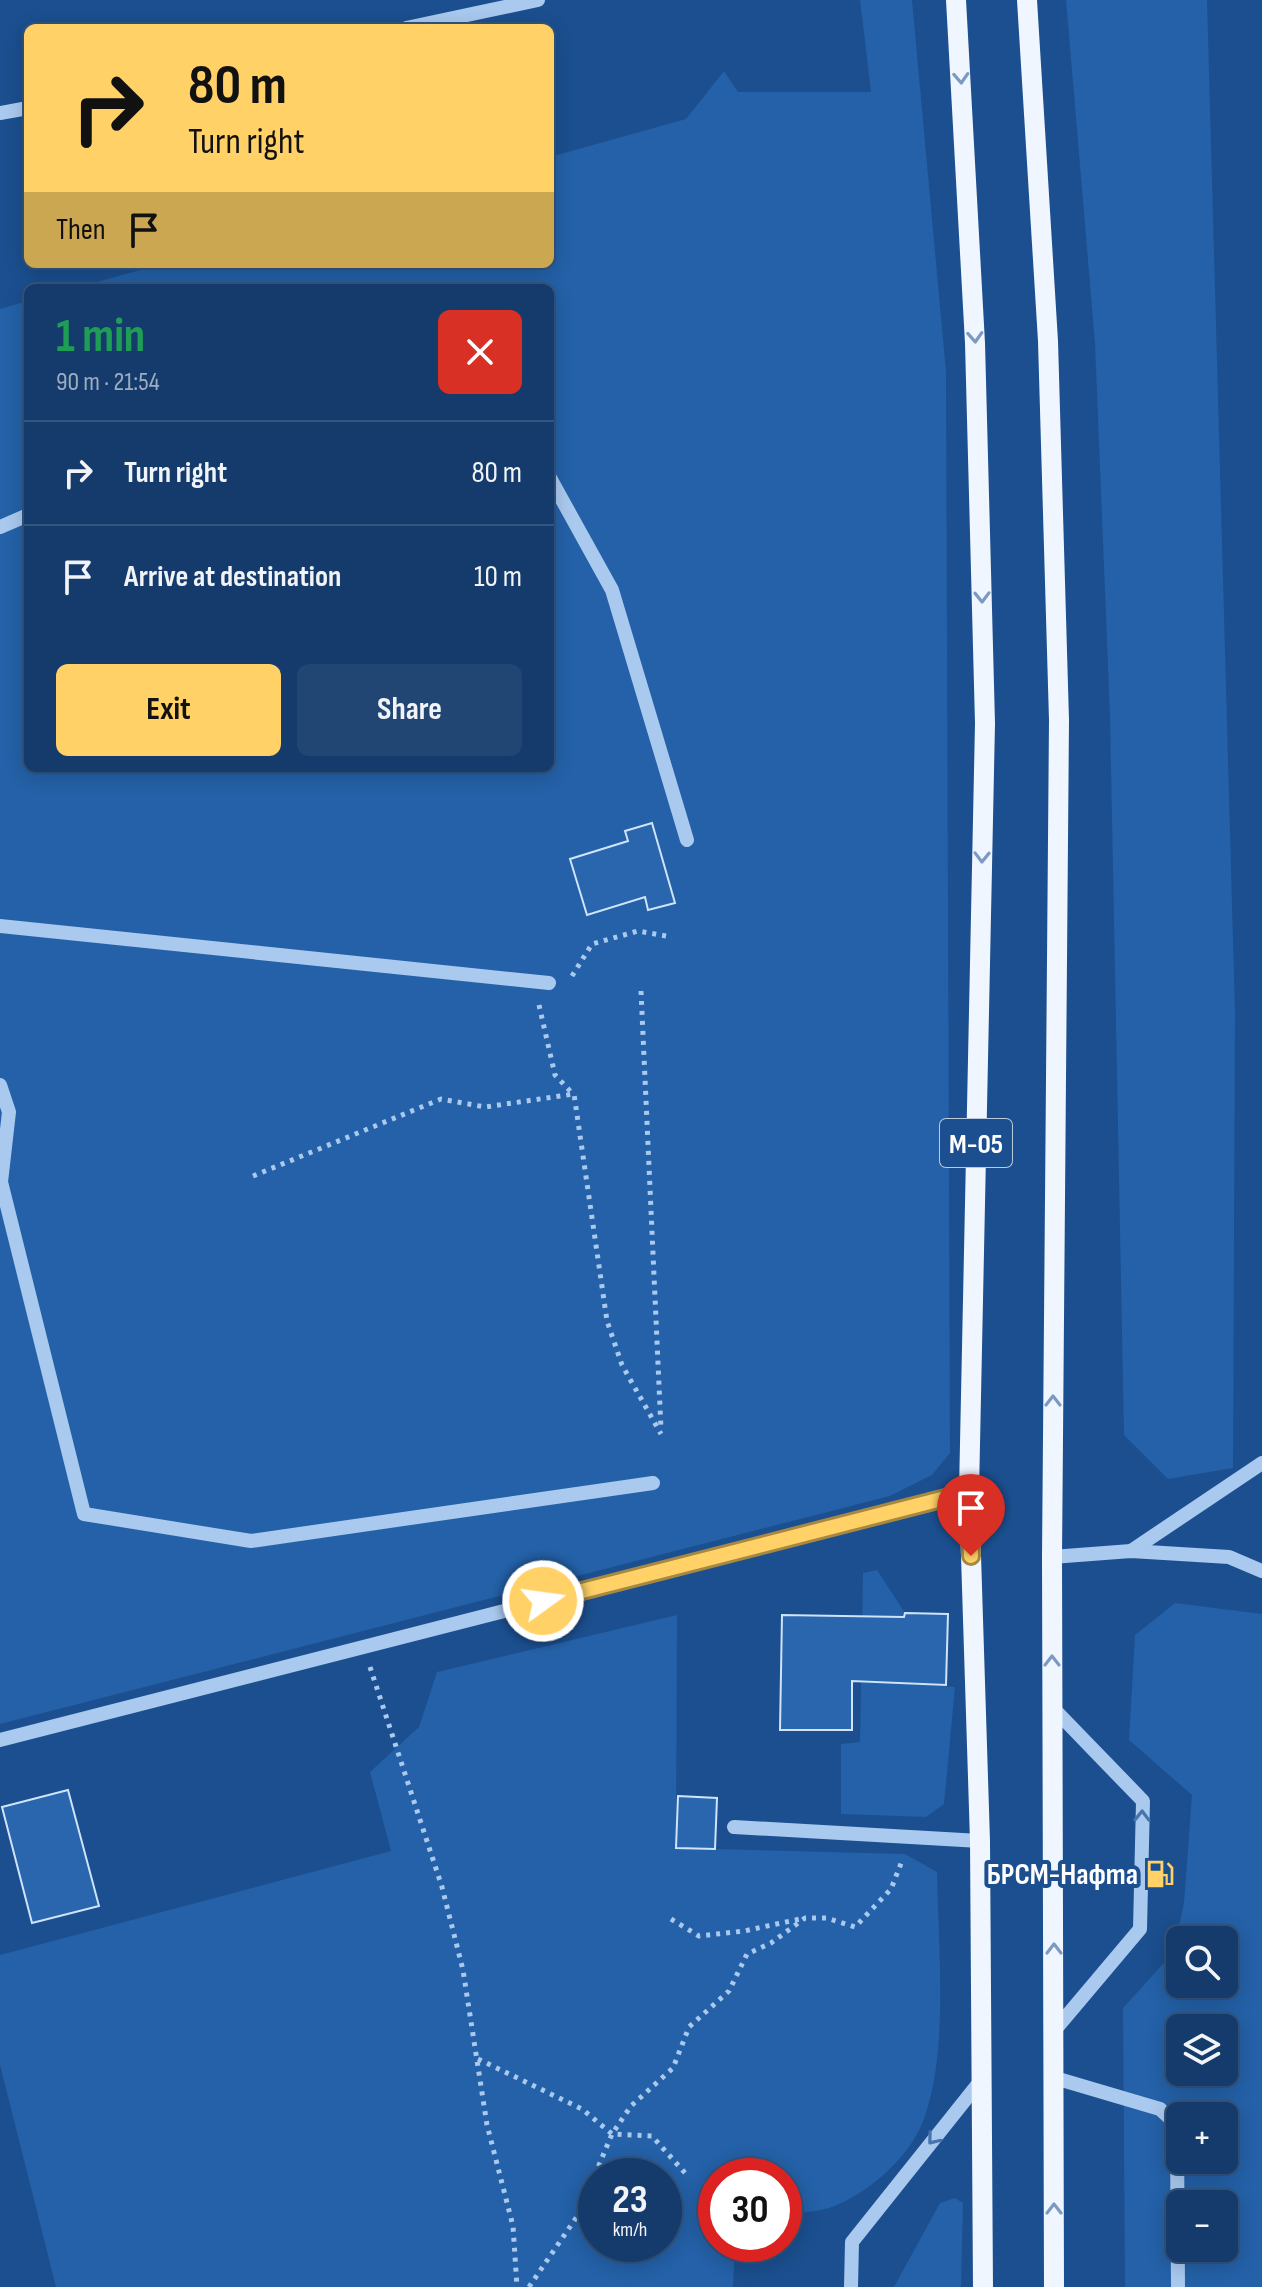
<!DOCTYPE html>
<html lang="en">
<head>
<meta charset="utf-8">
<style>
  :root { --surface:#143b6b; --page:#214673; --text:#f1f3f6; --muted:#9dadc1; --line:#33557e; --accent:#ffd166 }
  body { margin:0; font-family:"Sofia Sans Condensed",sans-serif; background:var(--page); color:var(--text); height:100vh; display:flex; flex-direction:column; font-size:30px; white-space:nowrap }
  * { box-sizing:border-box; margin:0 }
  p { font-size:26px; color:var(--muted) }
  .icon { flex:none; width:44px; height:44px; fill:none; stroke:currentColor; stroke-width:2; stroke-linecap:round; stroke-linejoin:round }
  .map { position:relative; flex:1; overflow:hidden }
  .side { position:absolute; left:24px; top:284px; width:530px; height:488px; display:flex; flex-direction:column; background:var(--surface); border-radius:12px; box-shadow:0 4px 20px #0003,0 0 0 2px var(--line) }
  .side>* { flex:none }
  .hud { position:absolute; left:24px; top:24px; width:530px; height:244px; border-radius:12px; box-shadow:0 4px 20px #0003,0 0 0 2px var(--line); background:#ffd166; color:#111; overflow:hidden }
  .controls { position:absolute; left:1166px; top:1926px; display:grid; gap:16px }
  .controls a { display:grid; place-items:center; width:72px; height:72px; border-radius:12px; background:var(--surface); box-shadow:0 4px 20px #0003,0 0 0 2px var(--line); font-size:40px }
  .speed { position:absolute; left:578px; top:2158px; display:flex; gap:16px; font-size:40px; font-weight:700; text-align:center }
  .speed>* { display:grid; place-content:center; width:104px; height:104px; border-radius:50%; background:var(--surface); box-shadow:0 4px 20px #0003,0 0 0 2px var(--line); line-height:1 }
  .speed small { font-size:20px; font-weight:400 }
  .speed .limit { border:12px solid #d22; background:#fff; color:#111 }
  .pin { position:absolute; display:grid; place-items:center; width:68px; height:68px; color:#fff; margin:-82px -34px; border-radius:50% 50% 50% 0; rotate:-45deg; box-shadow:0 0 8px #0007 }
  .pin .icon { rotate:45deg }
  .me { position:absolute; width:88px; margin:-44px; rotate:76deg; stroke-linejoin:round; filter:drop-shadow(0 0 6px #0008) }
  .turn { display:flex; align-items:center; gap:28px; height:168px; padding:0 32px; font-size:36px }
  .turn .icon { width:104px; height:104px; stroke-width:2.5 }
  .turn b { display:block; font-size:56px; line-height:68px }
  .then { display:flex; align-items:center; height:76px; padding:0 32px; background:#0003; gap:16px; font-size:30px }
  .round { display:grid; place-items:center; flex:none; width:84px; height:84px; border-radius:12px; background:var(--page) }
  .headline { display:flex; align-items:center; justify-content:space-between; height:136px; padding:0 32px }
  h1 { font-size:48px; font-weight:700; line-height:60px; color:#1e9e55 }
  .action { display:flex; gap:16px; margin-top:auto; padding:16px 32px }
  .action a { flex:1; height:92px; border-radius:12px; background:var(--accent); color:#111; font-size:32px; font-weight:700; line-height:92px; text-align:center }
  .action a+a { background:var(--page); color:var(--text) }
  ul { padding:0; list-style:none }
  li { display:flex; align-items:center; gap:24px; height:104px; padding:0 32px; border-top:2px solid var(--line) }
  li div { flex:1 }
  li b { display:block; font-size:30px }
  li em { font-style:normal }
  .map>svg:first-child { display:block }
  .green { fill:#2461a8; fill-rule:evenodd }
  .building { fill:#2a66ad; stroke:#cfe3fa; stroke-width:2 }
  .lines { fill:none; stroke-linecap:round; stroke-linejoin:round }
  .path { stroke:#a9c9ee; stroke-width:5; stroke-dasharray:4 6; stroke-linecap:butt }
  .minor { stroke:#a9c9ee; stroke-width:14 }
  .major { stroke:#f0f6ff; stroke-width:20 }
  .oneway { stroke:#7b9ac1 }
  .oneway2 { stroke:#4674ac }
  .route-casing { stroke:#a68842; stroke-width:20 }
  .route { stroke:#ffd166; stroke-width:14 }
  .labels { text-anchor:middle; stroke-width:8; stroke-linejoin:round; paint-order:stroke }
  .shield { fill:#1b4f8f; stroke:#bbcadd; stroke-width:2 }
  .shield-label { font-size:28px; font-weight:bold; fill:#fff }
  .poi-label { font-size:30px; font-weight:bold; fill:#fff; stroke:#1b4f8f; text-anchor:end }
</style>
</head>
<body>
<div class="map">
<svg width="1262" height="2287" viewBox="0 0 1262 2287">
  <rect width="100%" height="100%" fill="#1b4f8f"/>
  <g class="green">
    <polygon points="860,0 912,0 946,372 950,1453 932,1475 890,1496 0,1724 0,309 28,301 28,768 550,768 550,288 75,288 162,264 550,264 550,157 686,119 724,71 738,92 871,92"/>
    <polygon points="1066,0 1207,0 1235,1012 1233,1468 1168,1479 1124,1435 1110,716 1095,343"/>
    <polygon points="877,1570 905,1613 902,1683 955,1687 944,1804 926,1817 841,1814 841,1744 860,1742 863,1573"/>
    <path d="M1175 1603 1262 1614V2287H1125L1123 2008 1173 1953 1184 1903 1192 1795 1129 1740 1135 1635ZM1180 1940H1224V1984H1180ZM1180 2028H1224V2072H1180ZM1180 2116H1224V2160H1180ZM1180 2204H1224V2248H1180Z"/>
    <path d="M677 1615 676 1848 905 1854 937 1872C938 1946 950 2059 921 2126 906 2160 867 2194 832 2207 818 2212 799 2212 784 2214V2176H716V2244H735L733 2287H56L0 2065V1955L391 1851 370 1772 419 1727 437 1672ZM596 2176H664V2244H596Z"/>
    <polygon points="955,2198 963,2203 961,2287 894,2287 940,2203"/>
  </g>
  <g class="building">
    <polygon points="652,823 675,903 648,910 645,897 587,915 570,859 628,841 625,831"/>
    <polygon points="905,1613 948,1614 946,1685 852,1681 852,1730 780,1730 782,1615 904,1617"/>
    <polygon points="68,1790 99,1906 32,1923 2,1807"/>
    <polygon points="678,1796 717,1798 715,1849 676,1848"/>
  </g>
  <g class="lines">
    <g class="path">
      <polyline points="572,976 592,944 638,931 672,937"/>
      <polyline points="641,991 661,1429"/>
      <polyline points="539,1005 555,1075 573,1094"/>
      <polyline points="253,1176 441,1099 485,1107 574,1094 607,1321 622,1365 661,1434"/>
      <polyline points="370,1667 442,1887 463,1970 487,2125 513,2226 517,2287"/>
      <polyline points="671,1919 699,1936 744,1931 800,1919"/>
      <polyline points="478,2059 582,2109 612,2134 652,2136 685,2173"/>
      <polyline points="529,2287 578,2215 612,2134 631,2106 673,2068 689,2027 729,1991 747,1954 771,1943 805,1918 827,1918 855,1927 891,1889 902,1861"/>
    </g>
    <g class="minor">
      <polyline points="406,28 538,0"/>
      <polyline points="0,113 28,108"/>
      <polyline points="550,478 612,590 687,840"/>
      <polyline points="0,527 28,515"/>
      <polyline points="0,926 549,983"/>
      <polyline points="0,1085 9,1112 1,1182 84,1514 251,1541 653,1483"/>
      <polyline points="1131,1551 1262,1463"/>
      <polyline points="1052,1557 1131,1551 1229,1557 1262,1571"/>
      <polyline points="1053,1708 1143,1801 1140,1929 1054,2031"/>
      <polyline points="0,1740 969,1492"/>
      <polyline points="734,1827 980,1841"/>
      <polyline points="1055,2078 1160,2109 1172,2120 1177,2134 1178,2287"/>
      <polyline points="851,2287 852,2242 982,2079"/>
    </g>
    <g class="major">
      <polyline points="956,0 975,343 985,723 969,1492 980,1841 983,2287"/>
      <polyline points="1027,0 1048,341 1059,720 1052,1557 1054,2287"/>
    </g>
  </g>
  <defs><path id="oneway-chevron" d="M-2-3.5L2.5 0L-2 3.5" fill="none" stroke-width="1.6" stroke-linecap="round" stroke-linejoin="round" transform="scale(2)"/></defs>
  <g class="oneway">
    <use href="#oneway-chevron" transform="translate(961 78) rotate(87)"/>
    <use href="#oneway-chevron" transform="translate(975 337) rotate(87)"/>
    <use href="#oneway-chevron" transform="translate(982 597) rotate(89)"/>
    <use href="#oneway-chevron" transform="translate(982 857) rotate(91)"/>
    <use href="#oneway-chevron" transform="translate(1053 1401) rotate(-90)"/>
    <use href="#oneway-chevron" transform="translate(1052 1661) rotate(-90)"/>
    <use href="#oneway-chevron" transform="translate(1054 1949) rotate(-90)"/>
    <use href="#oneway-chevron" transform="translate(1054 2209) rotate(-90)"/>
  </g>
  <g class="oneway2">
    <use href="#oneway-chevron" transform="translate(1142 1816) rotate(-89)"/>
    <use href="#oneway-chevron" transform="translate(933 2139) rotate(129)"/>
  </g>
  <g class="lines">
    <defs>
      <polyline id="route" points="543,1601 969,1492 971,1556"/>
    </defs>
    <use href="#route" class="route-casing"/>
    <use href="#route" class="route"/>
  </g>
  <defs>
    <symbol id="fuel-bare" viewBox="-9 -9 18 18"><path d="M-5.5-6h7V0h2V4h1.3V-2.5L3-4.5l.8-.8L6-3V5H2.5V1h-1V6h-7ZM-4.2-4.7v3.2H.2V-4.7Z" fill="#ffd166" stroke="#1b4f8f" stroke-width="2.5" paint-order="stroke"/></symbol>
  </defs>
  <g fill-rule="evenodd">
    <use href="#fuel-bare" x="1140" y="1854" width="40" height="40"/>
  </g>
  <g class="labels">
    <rect class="shield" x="940" y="1119" width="72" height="48" rx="6"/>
    <g class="shield-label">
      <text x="976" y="1153">М-05</text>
    </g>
    <g class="poi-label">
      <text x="1138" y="1884">БРСМ-Нафта</text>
    </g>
  </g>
</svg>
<div class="controls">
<a><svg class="icon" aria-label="search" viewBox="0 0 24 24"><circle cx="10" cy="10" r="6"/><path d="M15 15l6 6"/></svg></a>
<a><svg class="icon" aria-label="layers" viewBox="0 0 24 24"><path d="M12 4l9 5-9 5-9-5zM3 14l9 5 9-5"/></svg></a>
<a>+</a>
<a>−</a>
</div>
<div class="speed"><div>23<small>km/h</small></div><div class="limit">30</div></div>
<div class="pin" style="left:971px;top:1556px;background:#d93025"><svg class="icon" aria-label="arrive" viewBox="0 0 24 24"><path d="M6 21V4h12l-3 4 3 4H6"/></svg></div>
<svg class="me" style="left:543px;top:1601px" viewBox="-20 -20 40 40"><circle r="17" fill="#ffd166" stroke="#fff" stroke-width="3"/><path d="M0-11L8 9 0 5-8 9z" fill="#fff"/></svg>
<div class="hud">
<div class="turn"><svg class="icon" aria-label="right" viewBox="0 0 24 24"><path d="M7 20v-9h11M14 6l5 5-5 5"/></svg><div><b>80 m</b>Turn right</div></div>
<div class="then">Then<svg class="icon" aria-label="arrive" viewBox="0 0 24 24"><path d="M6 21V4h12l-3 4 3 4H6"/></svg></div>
</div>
<section class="side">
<div class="headline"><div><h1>1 min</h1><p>90 m · 21:54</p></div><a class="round" style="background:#d93025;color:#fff"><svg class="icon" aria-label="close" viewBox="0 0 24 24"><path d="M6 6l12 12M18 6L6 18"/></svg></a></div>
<ul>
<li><svg class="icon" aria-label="right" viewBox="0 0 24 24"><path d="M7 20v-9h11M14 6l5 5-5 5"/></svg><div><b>Turn right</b></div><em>80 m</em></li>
<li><svg class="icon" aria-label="arrive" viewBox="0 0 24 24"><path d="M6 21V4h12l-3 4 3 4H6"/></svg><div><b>Arrive at destination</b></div><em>10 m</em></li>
</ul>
<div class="action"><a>Exit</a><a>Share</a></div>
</section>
</div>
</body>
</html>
